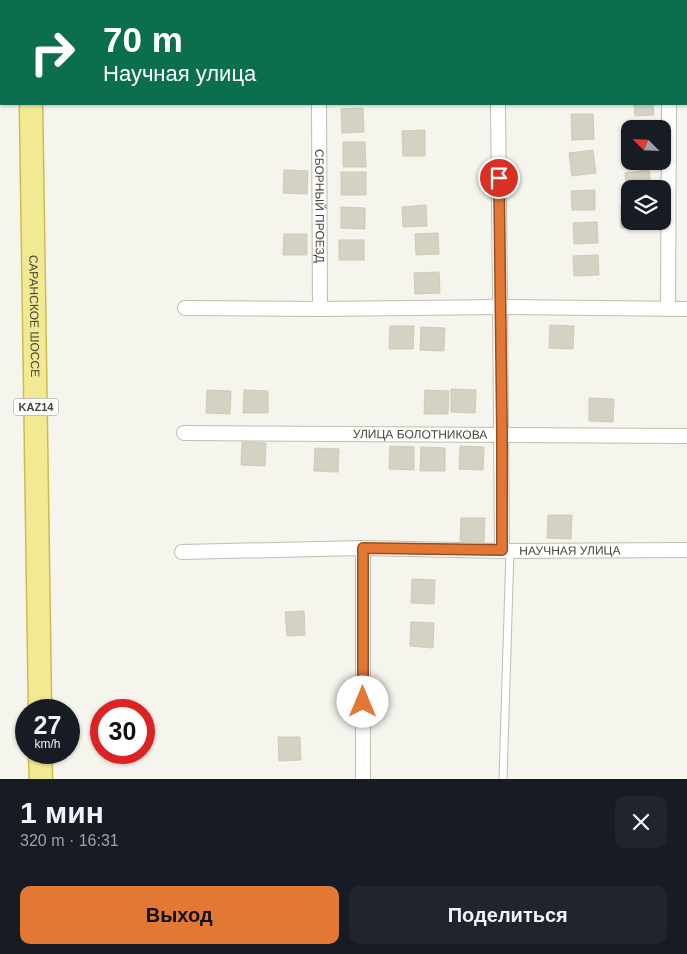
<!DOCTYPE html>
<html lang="ru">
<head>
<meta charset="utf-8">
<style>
  :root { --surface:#171b24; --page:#20242c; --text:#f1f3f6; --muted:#9ea1a6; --accent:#e37835 }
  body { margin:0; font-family:Helvetica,sans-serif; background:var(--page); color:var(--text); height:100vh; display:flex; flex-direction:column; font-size:19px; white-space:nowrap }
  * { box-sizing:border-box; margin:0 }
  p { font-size:16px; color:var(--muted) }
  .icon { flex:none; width:28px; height:28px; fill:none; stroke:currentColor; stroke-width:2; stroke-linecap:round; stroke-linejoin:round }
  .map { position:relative; height:779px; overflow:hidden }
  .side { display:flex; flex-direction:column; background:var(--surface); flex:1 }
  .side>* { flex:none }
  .banner { position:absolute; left:0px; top:0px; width:688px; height:105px; box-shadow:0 1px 4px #0004; background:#0b6e4f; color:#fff; overflow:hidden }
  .needle { width:32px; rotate:294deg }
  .fabs { position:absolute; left:621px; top:120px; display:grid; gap:10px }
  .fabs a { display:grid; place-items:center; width:50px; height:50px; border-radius:10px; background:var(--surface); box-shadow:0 1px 4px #0004; font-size:25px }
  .speed { position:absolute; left:15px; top:699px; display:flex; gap:10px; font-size:25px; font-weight:700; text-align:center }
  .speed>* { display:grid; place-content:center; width:65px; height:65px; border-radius:50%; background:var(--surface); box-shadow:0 1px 4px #0004; line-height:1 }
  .speed small { font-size:12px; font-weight:400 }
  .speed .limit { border:8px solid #d22; background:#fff; color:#111 }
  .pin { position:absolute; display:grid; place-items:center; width:42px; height:42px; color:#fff; margin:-21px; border:2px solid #fff; border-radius:50%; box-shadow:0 1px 5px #0007 }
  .me { position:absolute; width:55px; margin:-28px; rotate:0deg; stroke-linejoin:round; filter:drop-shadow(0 0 4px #0008) }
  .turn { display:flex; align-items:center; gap:18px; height:105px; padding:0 20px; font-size:22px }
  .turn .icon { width:65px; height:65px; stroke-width:2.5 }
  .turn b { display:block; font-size:35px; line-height:42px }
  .round { display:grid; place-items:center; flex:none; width:52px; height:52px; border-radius:10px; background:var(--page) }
  .summary { display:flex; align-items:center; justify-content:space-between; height:85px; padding:0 20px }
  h1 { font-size:30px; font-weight:800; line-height:38px }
  .primary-button { display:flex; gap:10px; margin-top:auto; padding:10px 20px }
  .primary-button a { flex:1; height:58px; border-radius:10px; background:var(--accent); color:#111; font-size:20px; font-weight:800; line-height:58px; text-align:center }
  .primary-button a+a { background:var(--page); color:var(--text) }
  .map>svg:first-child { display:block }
  .building { fill:#d5d2c3; stroke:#cfcbb7 }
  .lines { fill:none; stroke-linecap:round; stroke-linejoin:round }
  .service-casing { stroke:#bfbeb0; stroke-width:9 }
  .minor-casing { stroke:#bfbeb0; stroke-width:16 }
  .trunk-casing { stroke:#cebc4e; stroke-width:25 }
  .service { stroke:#fff; stroke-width:7 }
  .minor { stroke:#fff; stroke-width:14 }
  .trunk { stroke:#f2ea92; stroke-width:22 }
  .route-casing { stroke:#944e22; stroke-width:12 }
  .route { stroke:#e37835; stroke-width:9 }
  .labels { text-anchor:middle; stroke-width:4; stroke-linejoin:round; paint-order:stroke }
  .shield { fill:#fff; stroke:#807e76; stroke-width:1 }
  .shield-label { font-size:11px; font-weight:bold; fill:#49463b }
  .street-label { font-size:12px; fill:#49463b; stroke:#fff }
</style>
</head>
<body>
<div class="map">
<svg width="687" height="779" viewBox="0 0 687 779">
  <rect width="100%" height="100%" fill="#f5f4ed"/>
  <g class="building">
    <rect x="108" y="0" width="79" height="1"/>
    <polygon points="634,104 653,104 654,115 635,116"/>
    <polygon points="363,108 364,132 342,133 341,109"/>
    <polygon points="571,114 593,114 594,139 572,140"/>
    <polygon points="425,130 425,156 403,156 402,131"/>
    <polygon points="343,142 365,142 366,167 343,167"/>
    <polygon points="593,150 596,173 572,176 569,153"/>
    <polygon points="284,170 308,171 307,194 283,193"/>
    <polygon points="649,170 651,189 630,189 630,196 627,196 625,173"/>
    <rect x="341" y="172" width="25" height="23"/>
    <polygon points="595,190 595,210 572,210 571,191"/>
    <polygon points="426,205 427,226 403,227 402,207"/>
    <polygon points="621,205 630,205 630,221 646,221 646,228 621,228"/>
    <polygon points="341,207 365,208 365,229 341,228"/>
    <polygon points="597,222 598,243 574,244 573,223"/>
    <polygon points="438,233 439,254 416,255 415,234"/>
    <polygon points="284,234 307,234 307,255 283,255"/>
    <rect x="339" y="240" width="25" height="20"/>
    <polygon points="598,255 599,275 574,276 573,256"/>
    <polygon points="439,272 440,293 415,294 414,273"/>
    <polygon points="550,325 574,326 573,349 549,348"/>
    <polygon points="390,326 414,326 413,349 389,349"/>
    <polygon points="421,327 445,328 444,351 420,350"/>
    <polygon points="451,389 476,390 475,413 451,412"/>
    <polygon points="207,390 231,391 230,414 206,413"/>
    <polygon points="244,390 268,391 268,413 243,413"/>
    <polygon points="425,390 449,391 448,414 424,414"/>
    <polygon points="589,398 614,399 613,422 589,421"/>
    <polygon points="242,442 266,443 265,466 241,465"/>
    <polygon points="390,446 414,447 414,470 389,469"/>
    <polygon points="460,446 484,447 483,470 459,469"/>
    <polygon points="421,447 445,448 445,471 420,471"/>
    <polygon points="315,448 339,449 338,472 314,471"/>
    <polygon points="548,515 572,515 571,539 547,538"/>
    <polygon points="461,518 485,518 484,542 460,541"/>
    <polygon points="412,579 435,580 434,604 411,603"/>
    <polygon points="304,611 305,635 287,636 285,612"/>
    <polygon points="411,622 434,623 433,648 410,646"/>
    <polygon points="278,737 300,737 301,760 279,761"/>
  </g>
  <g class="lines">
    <defs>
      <g id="service">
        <polyline points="0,49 1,49"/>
        <polyline points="503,779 510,550"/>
      </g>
      <g id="minor">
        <polyline points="319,0 319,1"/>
        <polyline points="498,0 498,1"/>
        <polyline points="670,1 670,0"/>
        <path id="s1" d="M319 104 320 309"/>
        <path d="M498 104C499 253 502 402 502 551"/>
        <polyline points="185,308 320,309 500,307 687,309"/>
        <polyline points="668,309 669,104"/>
        <path id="s2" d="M184 433 687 436"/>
        <polyline points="363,548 363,779"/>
        <path id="s3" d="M182 552 363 548 502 551 687 550"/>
      </g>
      <g id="trunk">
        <polyline points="30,0 30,1"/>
        <path id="s4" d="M31 104 40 710"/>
        <polyline points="40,752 41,779"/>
      </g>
    </defs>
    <use href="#service" class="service-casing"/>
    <use href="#minor" class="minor-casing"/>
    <use href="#trunk" class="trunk-casing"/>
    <use href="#service" class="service"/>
    <use href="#minor" class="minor"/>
    <use href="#trunk" class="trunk"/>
  </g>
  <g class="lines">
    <defs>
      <polyline id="route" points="363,702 363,548 502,550 502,435 499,178"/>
    </defs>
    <use href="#route" class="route-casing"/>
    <use href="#route" class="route"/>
  </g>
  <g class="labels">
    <rect class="shield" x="13.5" y="398.5" width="45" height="17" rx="4"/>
    <g class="shield-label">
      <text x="36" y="411">KAZ14</text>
    </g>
    <g class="street-label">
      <text dy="4" stroke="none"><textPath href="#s1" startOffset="102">СБОРНЫЙ ПРОЕЗД</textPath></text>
      <text dy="4" stroke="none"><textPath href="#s4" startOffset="212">САРАНСКОЕ ШОССЕ</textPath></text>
      <text dy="4" stroke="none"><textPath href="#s2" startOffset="236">УЛИЦА БОЛОТНИКОВА</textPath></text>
      <text dy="4" stroke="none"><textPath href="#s3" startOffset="388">НАУЧНАЯ УЛИЦА</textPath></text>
    </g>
  </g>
</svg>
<div class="fabs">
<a><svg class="needle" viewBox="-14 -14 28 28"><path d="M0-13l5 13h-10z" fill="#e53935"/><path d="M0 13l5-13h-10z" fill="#9ea1a6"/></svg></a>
<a><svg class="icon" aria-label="layers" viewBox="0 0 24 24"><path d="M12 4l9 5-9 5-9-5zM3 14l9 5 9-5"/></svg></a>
</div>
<div class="speed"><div>27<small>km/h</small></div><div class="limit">30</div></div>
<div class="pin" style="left:499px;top:178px;background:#d93025"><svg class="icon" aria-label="arrive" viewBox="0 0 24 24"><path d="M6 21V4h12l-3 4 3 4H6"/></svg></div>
<svg class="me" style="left:363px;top:702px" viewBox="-20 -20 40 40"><circle r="19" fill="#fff"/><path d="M0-13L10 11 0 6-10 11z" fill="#e37835"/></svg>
<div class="banner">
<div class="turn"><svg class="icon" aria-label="right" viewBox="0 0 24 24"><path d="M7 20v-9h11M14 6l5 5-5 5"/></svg><div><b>70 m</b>Научная улица</div></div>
</div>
</div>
<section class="side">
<div class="summary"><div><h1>1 мин</h1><p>320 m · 16:31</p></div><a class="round"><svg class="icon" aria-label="close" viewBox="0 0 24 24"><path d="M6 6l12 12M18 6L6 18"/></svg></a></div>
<div class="primary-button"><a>Выход</a><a>Поделиться</a></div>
</section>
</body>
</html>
